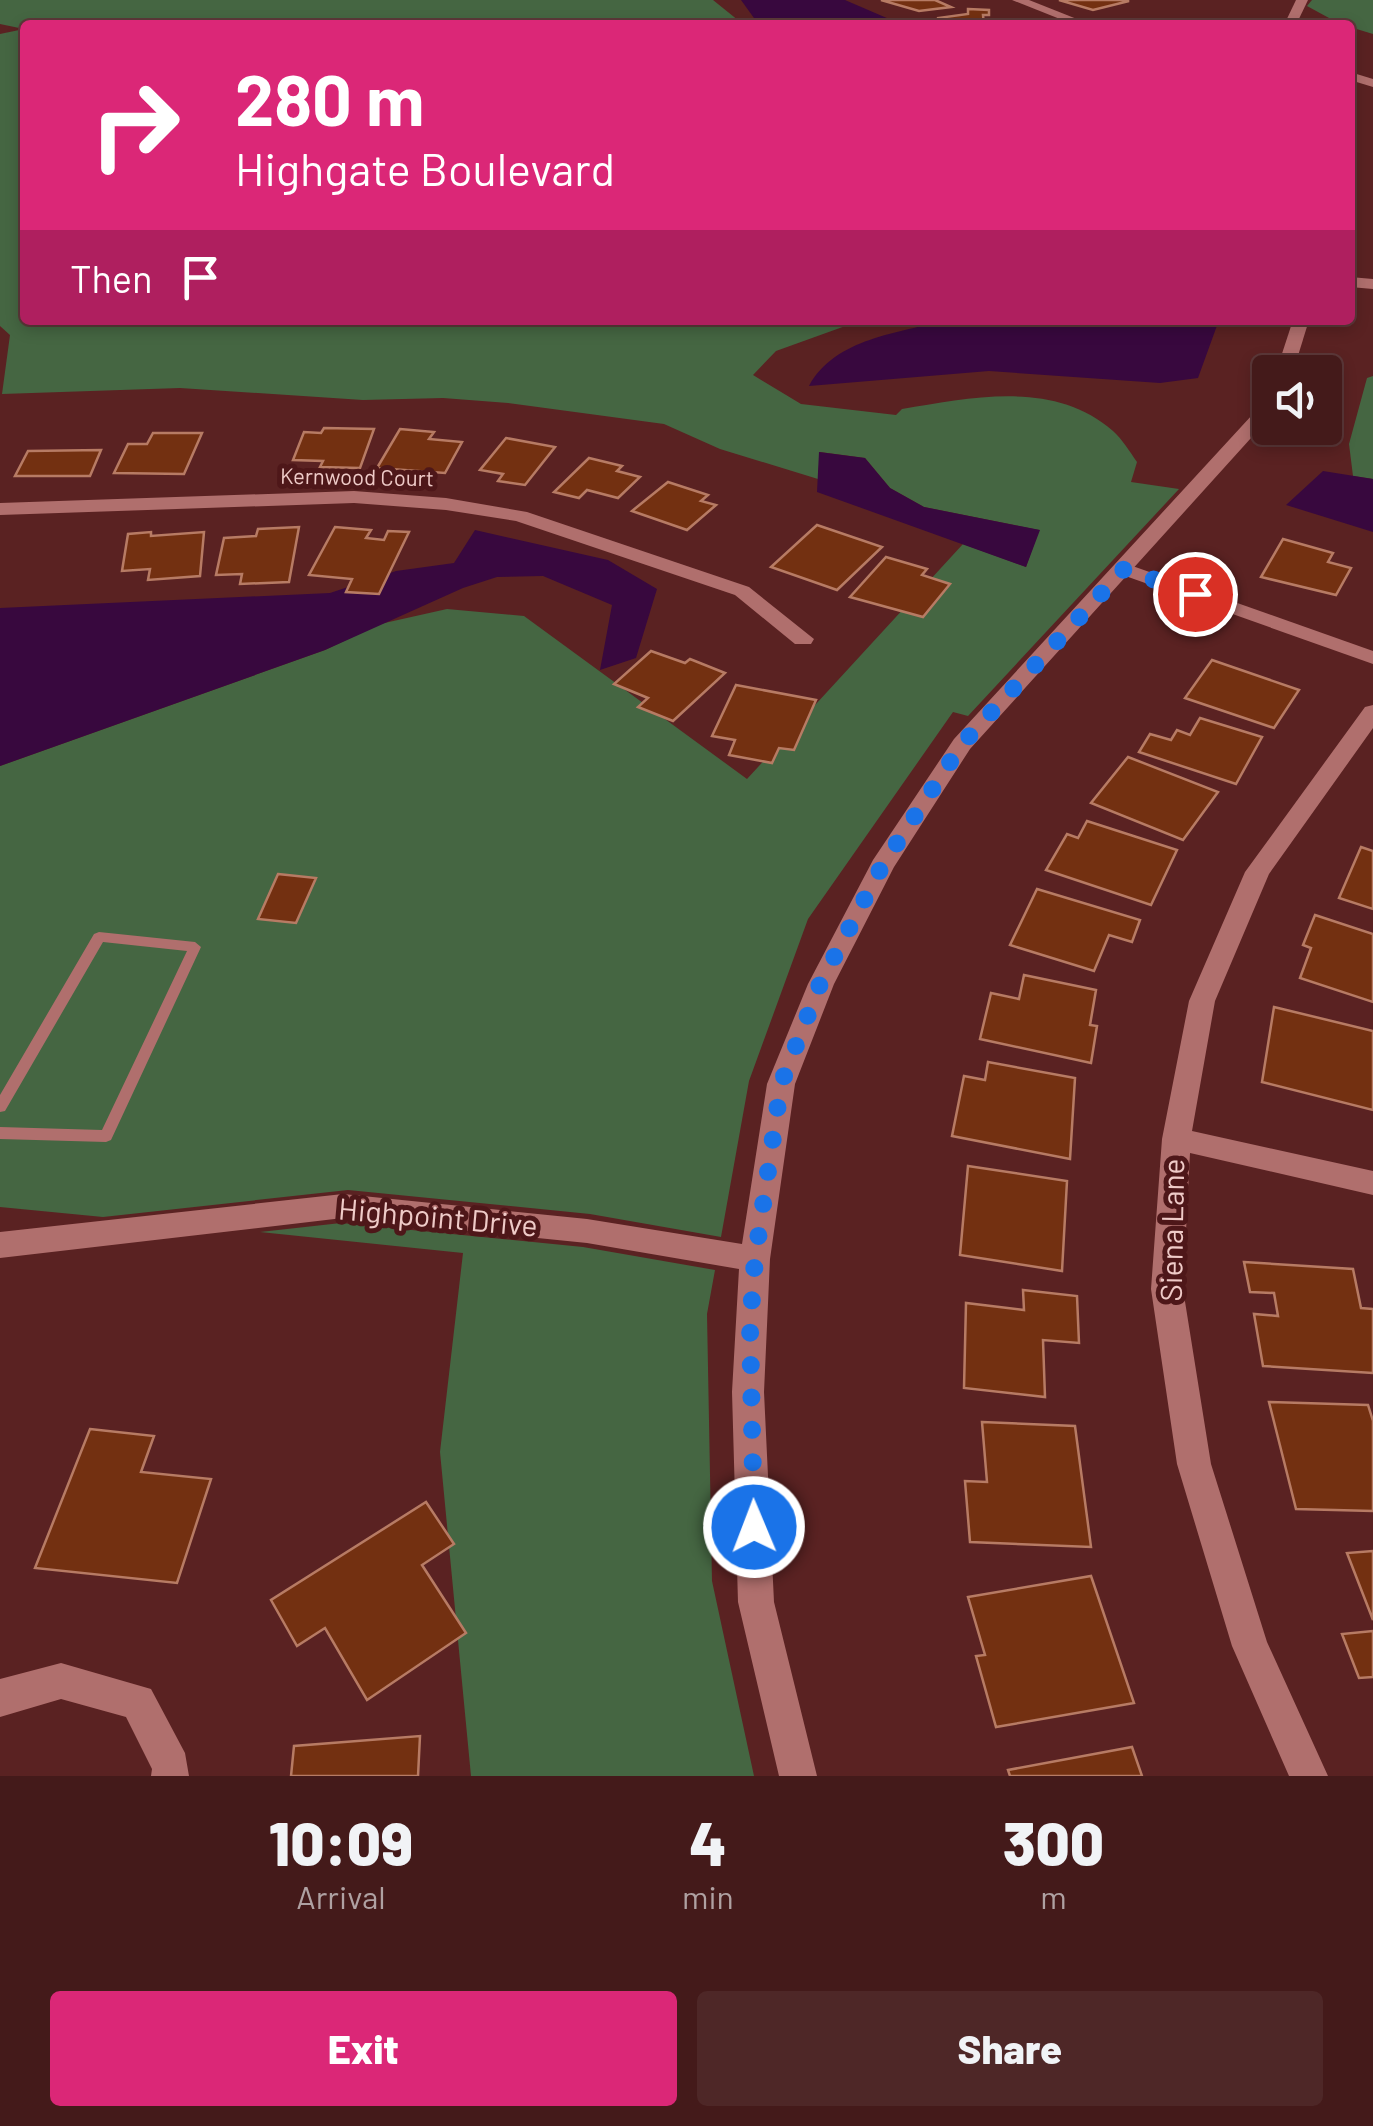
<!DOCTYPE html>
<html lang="en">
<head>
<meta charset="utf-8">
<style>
  :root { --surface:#441a1a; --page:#4e2727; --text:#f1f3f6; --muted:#afa1a2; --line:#5c3839; --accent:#db2777 }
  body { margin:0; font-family:Barlow,sans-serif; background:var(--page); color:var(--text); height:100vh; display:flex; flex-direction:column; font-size:38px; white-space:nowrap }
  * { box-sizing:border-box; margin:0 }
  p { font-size:32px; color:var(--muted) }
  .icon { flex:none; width:55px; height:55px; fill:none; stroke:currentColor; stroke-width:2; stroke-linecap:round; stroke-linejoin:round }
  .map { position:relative; height:1776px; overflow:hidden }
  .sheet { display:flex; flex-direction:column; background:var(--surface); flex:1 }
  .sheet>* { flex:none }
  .top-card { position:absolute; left:20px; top:20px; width:1335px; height:305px; border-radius:10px; box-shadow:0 5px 15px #0003,0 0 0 2px var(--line); background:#db2777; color:#fff; overflow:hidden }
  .controls { position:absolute; left:1252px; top:355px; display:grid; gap:20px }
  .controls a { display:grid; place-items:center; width:90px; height:90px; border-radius:10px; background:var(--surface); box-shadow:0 5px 15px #0003,0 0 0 2px var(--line); font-size:50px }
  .pin { position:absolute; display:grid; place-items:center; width:85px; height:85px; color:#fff; margin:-42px; border:5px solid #fff; border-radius:50%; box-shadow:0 2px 10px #0007 }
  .me { position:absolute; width:110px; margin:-55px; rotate:359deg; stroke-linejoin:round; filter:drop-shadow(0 0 8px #0008) }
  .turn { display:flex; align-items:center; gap:35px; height:210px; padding:0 50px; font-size:45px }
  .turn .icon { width:130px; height:130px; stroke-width:2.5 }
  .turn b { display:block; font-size:70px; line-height:85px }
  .then { display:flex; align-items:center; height:95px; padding:0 50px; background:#0003; gap:20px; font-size:38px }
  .eta { display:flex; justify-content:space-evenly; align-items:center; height:170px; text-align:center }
  .eta b { font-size:60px; font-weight:800; line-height:70px }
  .primary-button { display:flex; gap:20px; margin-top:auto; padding:20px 50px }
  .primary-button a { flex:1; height:115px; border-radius:10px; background:var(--accent); color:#fff; font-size:40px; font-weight:800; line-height:115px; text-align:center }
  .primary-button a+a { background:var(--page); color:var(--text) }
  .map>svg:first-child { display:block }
  .green { fill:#456642 }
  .water { fill:#38083e }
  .building { fill:#733011; stroke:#b77b64; stroke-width:2.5 }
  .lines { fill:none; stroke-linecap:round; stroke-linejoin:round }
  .service { fill:#b06f6d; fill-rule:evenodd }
  .minor { fill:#b06f6d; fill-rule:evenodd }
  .tertiary { fill:#b06f6d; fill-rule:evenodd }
  .route { stroke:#1a73e8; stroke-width:18; stroke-dasharray:0 32.4 }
  .labels { text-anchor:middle; stroke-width:10; stroke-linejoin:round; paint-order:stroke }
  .far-street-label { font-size:22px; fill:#efcbc8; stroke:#4e1719 }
  .near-street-label { font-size:30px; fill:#efcbc8; stroke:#4e1719 }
</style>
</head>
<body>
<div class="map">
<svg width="1373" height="1776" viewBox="0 0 1373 1776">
  <rect width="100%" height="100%" fill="#5a2222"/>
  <g class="green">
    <path d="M0 0H713L744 25H25V320H862L776 351 753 375 801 404 896 415 902 409C971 398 1054 379 1113 431 1122 439 1130 452 1137 462L1131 482 1179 489 968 716 953 712 808 919 749 1081 721 1237 590 1214 348 1190 103 1217 0 1207V766L325 650 380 624 447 609 524 616 747 779 963 544 1026 567 1039 530 924 507 890 488 865 458 820 452 818 479 720 449 664 424 508 403 443 398 363 400 180 388 2 394 10 335 0 326V34L24 29 0 24Z"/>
    <polygon points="1312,0 1373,0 1373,34 1340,24 1307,6"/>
    <polygon points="1373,376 1373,479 1353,476 1349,444 1367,378"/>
    <polygon points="341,1223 583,1247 715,1270 707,1314 712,1581 754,1776 471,1776 440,1452 463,1253 260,1232"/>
  </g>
  <g class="water">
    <polygon points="741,0 845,0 903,25 759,25"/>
    <path d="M947 320H1219L1198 378 1160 383 989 371 809 386C835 338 899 333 947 320Z"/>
    <polygon points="819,452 865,458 890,488 924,507 1040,530 1026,567 817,492"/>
    <polygon points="1323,471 1373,479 1373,532 1286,505"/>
    <polygon points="475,530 608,560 657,589 636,658 600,670 612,605 543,576 497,577 463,588 325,650 0,766 0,608 330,593 396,571 454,563"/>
  </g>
  <g class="building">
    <polygon points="881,0 935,0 951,7 919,11"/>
    <polygon points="1059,0 1125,0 1129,1 1093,10"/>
    <polygon points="968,9 989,10 989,15 983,15 984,25 937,25 938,18 968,14"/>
    <polygon points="324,428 374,429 360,468 320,467 323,461 293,460 304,432 321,433"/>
    <polygon points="400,429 434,432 429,439 462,442 445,473 377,468"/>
    <polygon points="153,433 202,433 184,474 114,473 128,444 147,444"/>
    <polygon points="506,438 555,447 525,485 498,481 503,474 480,470"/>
    <polygon points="101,450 90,476 15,476 28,451"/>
    <polygon points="589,458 622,466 617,471 640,477 618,498 587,490 579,498 554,492"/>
    <polygon points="668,482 708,495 701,501 716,505 687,530 632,511"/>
    <polygon points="817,525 882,547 837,590 771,567"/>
    <polygon points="299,527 289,582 240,584 242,574 216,575 224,538 256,536 258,529"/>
    <polygon points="335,527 371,530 366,538 384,540 388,531 409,532 379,594 346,592 352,579 309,575"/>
    <polygon points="151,532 151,536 204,532 200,576 148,580 150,569 122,571 128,534"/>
    <polygon points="1283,539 1333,553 1328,562 1351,568 1336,595 1261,577"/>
    <polygon points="886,557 927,569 922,575 950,584 923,617 850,597"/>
    <polygon points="651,651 685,663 690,659 725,673 673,721 638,707 648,698 614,684"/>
    <polygon points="1212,660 1299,690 1274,728 1185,698"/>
    <polygon points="736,685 816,700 794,750 779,748 772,763 729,755 735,740 712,736"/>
    <polygon points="1200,718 1262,737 1236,784 1139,752 1150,734 1171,740 1177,730 1190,735"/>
    <polygon points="1128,757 1218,792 1183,840 1091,803"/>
    <polygon points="1087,821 1177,850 1151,905 1046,870 1067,834 1078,838"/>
    <polygon points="1361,847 1373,851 1373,909 1339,898"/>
    <polygon points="278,874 316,878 296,923 258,919"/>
    <polygon points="1037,889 1140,920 1132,942 1109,935 1094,971 1010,945"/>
    <polygon points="1315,915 1373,934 1373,1002 1300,978 1311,948 1303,945"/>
    <polygon points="1024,975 1096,990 1090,1025 1097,1026 1091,1063 980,1039 991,993 1019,999"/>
    <polygon points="1274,1007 1373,1031 1373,1110 1262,1082"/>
    <polygon points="988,1062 1075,1078 1070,1159 952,1136 964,1076 985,1080"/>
    <polygon points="968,1166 1067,1181 1062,1271 960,1255"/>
    <polygon points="1244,1262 1353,1269 1361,1308 1373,1309 1373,1373 1263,1366 1254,1314 1278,1316 1274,1293 1250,1292"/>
    <polygon points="1023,1290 1077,1296 1079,1343 1043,1340 1045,1397 964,1388 966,1303 1024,1310"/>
    <polygon points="1269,1402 1368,1405 1373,1421 1373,1511 1296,1509"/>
    <polygon points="982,1422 1075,1426 1091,1547 970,1542 965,1481 987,1482"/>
    <polygon points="90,1429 154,1436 141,1472 211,1479 177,1583 35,1568"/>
    <polygon points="426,1502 454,1544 422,1565 466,1633 367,1700 325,1628 297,1646 271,1600"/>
    <polygon points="1373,1551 1373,1620 1347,1553"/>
    <polygon points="1091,1576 1134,1703 996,1727 976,1656 985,1655 968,1597"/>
    <polygon points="1373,1631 1373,1677 1359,1678 1342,1634"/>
    <polygon points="420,1736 418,1776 291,1776 294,1746"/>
    <polygon points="1132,1747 1142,1776 1010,1776 1008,1770"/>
  </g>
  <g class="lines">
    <polygon class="service" points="99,932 195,942 201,947 111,1140 106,1142 0,1139 0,1127 102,1130 187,951 103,942 5,1111 0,1112 0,1095 94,934"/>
    <g class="minor">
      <polygon points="1012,0 1029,0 1092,25 1075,25"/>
      <polygon points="1350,72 1373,79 1373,87 1350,80"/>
      <polygon points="1350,277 1373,279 1373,289 1350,287"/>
      <polygon points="354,491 446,498 527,512 749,587 814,639 811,644 795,644 735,595 516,521 446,510 354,503 0,515 0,503"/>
      <polygon points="1124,563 1373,651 1373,664 1117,573 1117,565"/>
      <polygon points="1373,705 1373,728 1269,874 1215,1001 1192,1131 1373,1171 1373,1195 1190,1153 1183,1289 1211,1464 1267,1642 1328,1776 1289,1776 1232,1646 1177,1464 1151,1289 1162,1139 1189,1001 1245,872 1365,707"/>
      <polygon points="61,1663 151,1689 185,1753 189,1776 151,1776 152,1769 126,1717 61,1699 0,1717 0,1679"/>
    </g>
    <g class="tertiary">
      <polygon points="1296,0 1308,0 1296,25 1284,25"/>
      <polygon points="1293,320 1309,320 1293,372 1276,372"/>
      <polygon points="1270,401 1270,417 970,749 894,867 834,984 795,1084 770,1259 764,1392 774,1602 817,1776 779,1776 738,1602 732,1392 739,1269 587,1243 343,1218 0,1258 0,1232 343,1194 587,1219 742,1244 767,1084 808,984 873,860 954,739 1264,402"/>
    </g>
  </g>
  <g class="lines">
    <polyline class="route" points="754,1527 750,1325 755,1259 781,1084 820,984 882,866 962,744 1124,569 1195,594"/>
  </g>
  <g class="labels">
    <g class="far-street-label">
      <text transform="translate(357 477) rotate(1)" y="8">Kernwood Court</text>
    </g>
    <g class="near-street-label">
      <text transform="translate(438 1218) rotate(5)" y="10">Highpoint Drive</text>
      <text transform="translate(1173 1230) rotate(-89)" y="10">Siena Lane</text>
    </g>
  </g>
</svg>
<div class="controls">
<a><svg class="icon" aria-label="sound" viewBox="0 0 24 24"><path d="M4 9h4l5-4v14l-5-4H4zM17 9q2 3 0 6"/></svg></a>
</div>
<div class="pin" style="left:1195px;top:594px;background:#d93025"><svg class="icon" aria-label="arrive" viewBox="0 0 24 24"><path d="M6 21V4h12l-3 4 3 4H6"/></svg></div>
<svg class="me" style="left:754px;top:1527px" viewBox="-20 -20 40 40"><circle r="17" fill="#1a73e8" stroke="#fff" stroke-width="3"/><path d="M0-11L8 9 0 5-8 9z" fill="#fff"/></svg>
<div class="top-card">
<div class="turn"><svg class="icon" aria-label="right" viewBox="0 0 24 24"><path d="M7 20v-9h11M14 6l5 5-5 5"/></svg><div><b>280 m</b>Highgate Boulevard</div></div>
<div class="then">Then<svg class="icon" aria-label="arrive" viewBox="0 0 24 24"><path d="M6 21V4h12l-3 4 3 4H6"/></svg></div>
</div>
</div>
<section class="sheet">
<div class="eta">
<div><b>10:09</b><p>Arrival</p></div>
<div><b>4</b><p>min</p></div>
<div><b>300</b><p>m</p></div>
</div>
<div class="primary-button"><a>Exit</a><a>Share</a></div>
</section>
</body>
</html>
